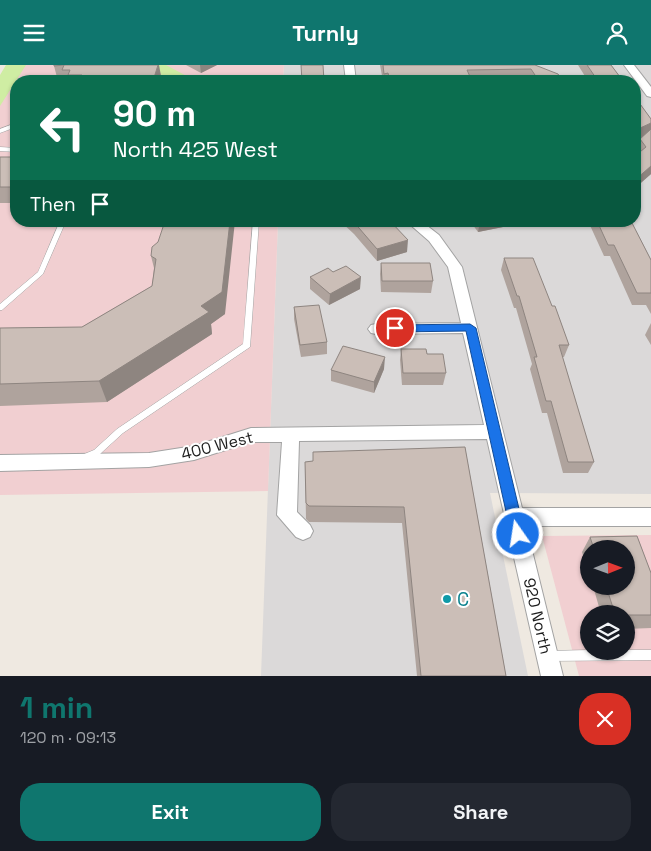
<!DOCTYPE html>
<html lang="en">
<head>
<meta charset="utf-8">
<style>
  :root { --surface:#171b24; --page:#242831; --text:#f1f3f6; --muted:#9ea1a6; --accent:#0f766e }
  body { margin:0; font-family:"Space Grotesk",sans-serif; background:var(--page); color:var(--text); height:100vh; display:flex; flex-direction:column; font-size:19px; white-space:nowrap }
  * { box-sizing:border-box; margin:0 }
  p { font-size:16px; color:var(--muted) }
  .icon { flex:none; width:28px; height:28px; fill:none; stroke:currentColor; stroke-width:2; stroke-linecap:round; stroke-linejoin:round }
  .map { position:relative; height:611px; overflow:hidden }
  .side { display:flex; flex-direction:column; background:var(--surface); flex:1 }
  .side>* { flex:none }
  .top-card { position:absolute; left:10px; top:10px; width:631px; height:152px; border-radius:20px; box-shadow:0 1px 4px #0004; background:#0b6e4f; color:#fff; overflow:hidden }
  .needle { width:32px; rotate:89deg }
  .controls { position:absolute; left:580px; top:475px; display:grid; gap:10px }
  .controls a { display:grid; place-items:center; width:55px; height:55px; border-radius:50%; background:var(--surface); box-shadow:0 1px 4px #0004; font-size:25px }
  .pin { position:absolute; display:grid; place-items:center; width:42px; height:42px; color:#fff; margin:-21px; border:2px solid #fff; border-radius:50%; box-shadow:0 1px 5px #0007 }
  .me { position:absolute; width:55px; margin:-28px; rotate:347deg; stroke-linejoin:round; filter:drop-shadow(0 0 4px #0008) }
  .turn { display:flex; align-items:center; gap:18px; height:105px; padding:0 20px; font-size:22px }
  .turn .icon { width:65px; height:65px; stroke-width:2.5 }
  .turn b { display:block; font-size:35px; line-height:42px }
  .then { display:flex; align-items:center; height:48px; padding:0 20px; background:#0003; gap:10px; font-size:19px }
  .round { display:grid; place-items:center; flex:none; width:52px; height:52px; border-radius:20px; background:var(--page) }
  .overview { display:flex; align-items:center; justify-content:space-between; height:85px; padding:0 20px }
  h1 { font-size:30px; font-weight:700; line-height:38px; color:var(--accent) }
  .primary-button { display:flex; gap:10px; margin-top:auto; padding:10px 20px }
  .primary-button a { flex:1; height:58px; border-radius:20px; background:var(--accent); color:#fff; font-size:20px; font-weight:700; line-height:58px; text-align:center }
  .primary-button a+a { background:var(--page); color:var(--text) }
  header { display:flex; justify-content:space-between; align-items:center; height:65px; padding:0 20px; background:var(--accent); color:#fff; font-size:22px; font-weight:700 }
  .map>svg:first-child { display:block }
  .residential { fill:#dbd9d9 }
  .commercial { fill:#f1cfd1; fill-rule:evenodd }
  .grass { fill:#cfeda3 }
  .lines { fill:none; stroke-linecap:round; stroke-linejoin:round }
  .lane-casing { stroke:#a3a3a3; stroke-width:1 }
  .street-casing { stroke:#a3a3a3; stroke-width:2 }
  .lane { fill:#fff; fill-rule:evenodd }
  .street { fill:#fff; fill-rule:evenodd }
  .wall { fill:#afa39d }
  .shaded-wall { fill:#8e8580 }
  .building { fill:#cbbeb7; stroke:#8e8580 }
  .route { fill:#1a73e8; stroke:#114b97 }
  .culture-dot { fill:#0f9aa8; stroke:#fff; stroke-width:2 }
  .labels { text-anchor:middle; stroke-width:4; stroke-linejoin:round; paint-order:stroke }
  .street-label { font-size:16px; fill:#1c1c1c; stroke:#fff }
  .near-culture-label { font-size:19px; fill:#0d838f; stroke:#fff; text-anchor:start }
</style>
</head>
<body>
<header><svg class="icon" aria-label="menu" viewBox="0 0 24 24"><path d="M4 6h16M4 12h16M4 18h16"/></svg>Turnly<svg class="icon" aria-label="person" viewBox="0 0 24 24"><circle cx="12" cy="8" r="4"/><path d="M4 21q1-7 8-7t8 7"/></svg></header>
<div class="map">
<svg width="651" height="611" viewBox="0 0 651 611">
  <rect width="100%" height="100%" fill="#efe9e1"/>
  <polygon class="residential" points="284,0 651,0 651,429 490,428 528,611 261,611 278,156 635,156 635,16 283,16"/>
  <g class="commercial">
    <polygon points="7,0 284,0 283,16 16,16 16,156 278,156 268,426 0,430 0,11"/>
    <path d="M651 470V611H579L542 471ZM589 484H626V521H589ZM589 549H626V586H589Z"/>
  </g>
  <g class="grass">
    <polygon points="6,0 26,0 0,41 0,10"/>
    <polygon points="105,0 166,0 196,16 118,16"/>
  </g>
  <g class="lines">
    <defs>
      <g id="lane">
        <polygon points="16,58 16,62 0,68 0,64"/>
        <polygon points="0,82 16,83 16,87 0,86"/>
        <polygon points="60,156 66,156 43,209 2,245 0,245 0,239 38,207"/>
        <polygon points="253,156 259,156 250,282 123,368 100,389 85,395 82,394 81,392 82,390 94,385 117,364 243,279"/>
        <polygon points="589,585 626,586 626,585 651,585 651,595 548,596 544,595 543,591 544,587 548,586"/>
      </g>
      <g id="street">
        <polygon points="344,0 354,0 356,16 346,16"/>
        <polygon points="624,0 634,0 651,22 651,32 647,31"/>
        <polygon points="406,156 421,156 439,170 462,202 522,443 651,443 651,461 526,461 563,611 541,611 487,374 299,376 297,447 310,460 313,466 310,472 303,475 296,472 277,450 282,377 251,377 194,395 149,402 0,406 0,390 149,388 194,381 251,363 484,360 463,268 376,269 371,268 368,264 371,260 376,259 461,258 448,202 429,176"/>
      </g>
    </defs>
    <use href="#lane" class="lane-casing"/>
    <use href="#street" class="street-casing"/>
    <use href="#lane" class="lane"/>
    <use href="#street" class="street"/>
  </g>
  <g class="wall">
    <polygon points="158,0 153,16 58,16 54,1"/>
    <polygon points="186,0 217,0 201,8"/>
    <polygon points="380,0 535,0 563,16 530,16 529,14 471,15 472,16 383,16"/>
    <polygon points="578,0 611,0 623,16 588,16"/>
    <polygon points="635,32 651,54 651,109 635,123 635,91 639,88 636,85 640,74 644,71 635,75"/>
    <rect x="0" y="92" width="16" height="46"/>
    <polygon points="340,156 388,156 407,187 377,196 354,169"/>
    <polygon points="470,156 504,156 503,162 478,167"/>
    <polygon points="588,156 631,156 651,195 651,249 646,240 632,240 610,191 604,191"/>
    <polygon points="158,177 225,249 211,259 212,269 107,337 0,341 0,263 82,262 152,221 154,203 151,191"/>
    <polygon points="504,193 552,241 569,280 564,292 562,292 594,397 588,408 563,408 547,348 542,348 530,304 532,299 516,243 514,243 501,205"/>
    <polygon points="381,198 433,216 431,228 381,227 380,209"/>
    <polygon points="333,207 360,224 329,240 310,224 310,212"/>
    <polygon points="294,242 327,277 327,289 301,292 294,254"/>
    <polygon points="651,258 651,280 645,270"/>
    <polygon points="401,284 427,289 446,308 443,320 402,320 400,295"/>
    <polygon points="384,304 374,328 331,316 331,305"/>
    <polygon points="465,382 506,611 417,611 402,458 309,457 306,454 305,397 313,396"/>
    <polygon points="637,471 651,508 651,563 626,564 626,549 601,549 593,521 626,521 626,484 589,484 589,509 582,487 590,472"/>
  </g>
  <g class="shaded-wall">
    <polygon points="158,0 159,0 162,16 153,16"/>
    <polygon points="200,0 217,0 201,8"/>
    <polygon points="651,58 651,64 650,68 635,75 638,64"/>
    <polygon points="651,101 651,109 635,123 635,115"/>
    <polygon points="230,156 235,156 225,249 211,259 212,269 107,337 99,316 201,241"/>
    <polygon points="480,156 504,156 503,162 478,167"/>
    <polygon points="408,175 407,187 377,196 377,184"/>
    <polygon points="361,212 360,224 329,240 330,229"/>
    <polygon points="385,292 384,304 374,328 374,317"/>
  </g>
  <g class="building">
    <polygon points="54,0 158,0 153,16 89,16 90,14 80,14 82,10 68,10 70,5 62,5 64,0 54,1"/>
    <polygon points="301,0 323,0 324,16 302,16"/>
    <polygon points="383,0 535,0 558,9 563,16 539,16 531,4 467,5 472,16 390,16 388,8 384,9"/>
    <polygon points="587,0 611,0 623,16 598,16"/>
    <polygon points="635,32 651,54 651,58 638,64 635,59"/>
    <polygon points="651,64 651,101 635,115 635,91 646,82 640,74"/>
    <rect x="0" y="92" width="16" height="30"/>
    <polygon points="165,156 230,156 222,227 201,241 209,247 99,316 0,319 0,263 82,262 152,221 156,194 151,191 152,182 158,177"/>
    <polygon points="353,156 390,156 408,175 377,184"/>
    <polygon points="597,156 631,156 651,195 651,228 637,228 614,180 608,180"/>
    <polygon points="504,193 533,193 552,241 555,241 569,280 559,280 594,397 568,397 551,336 546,336 534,292 537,292 519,231 517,231"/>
    <polygon points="381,198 430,198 433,216 382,216"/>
    <polygon points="346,201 361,212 330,229 310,212 328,203 333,207"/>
    <polygon points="319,240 327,277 300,280 294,242"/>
    <polygon points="343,281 385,292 374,317 331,305"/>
    <polygon points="401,284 426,284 427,289 443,289 446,308 403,308"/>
    <polygon points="465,382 506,611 421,611 404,442 309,441 306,438 305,397 313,396 313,387"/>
    <polygon points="637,471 651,508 651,550 626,550 626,549 615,549 606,521 626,521 626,484 594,484 590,472"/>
  </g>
  <polygon class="route" points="470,259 476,263 525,469 523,474 518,475 513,474 511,469 466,266 395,267 390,263 395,260"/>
  <circle class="culture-dot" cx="447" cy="534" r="5"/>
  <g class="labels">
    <g class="street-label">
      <text transform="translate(217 380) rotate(-14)" y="6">400 West</text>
      <text transform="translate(538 551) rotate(77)" y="6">920 North</text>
    </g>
    <g class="near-culture-label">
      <text x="457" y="541">C</text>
    </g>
  </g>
</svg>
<div class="controls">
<a><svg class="needle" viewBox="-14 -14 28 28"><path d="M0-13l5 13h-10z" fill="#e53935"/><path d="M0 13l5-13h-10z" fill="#9ea1a6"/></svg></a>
<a><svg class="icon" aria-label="layers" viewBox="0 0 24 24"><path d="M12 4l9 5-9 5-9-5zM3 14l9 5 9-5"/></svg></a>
</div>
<div class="pin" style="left:395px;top:263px;background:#d93025"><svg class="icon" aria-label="arrive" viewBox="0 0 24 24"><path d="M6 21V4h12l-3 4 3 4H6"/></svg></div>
<svg class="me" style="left:518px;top:469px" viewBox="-20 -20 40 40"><circle r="17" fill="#1a73e8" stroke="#fff" stroke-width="3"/><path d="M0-11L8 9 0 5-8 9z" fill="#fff"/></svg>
<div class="top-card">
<div class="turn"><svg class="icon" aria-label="left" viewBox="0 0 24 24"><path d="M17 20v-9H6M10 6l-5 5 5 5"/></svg><div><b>90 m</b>North 425 West</div></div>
<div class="then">Then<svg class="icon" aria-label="arrive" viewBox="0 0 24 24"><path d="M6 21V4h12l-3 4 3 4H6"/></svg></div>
</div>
</div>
<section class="side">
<div class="overview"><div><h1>1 min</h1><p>120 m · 09:13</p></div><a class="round" style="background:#d93025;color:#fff"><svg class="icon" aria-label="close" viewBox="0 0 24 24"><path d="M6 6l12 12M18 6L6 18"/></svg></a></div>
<div class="primary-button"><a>Exit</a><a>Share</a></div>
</section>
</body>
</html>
